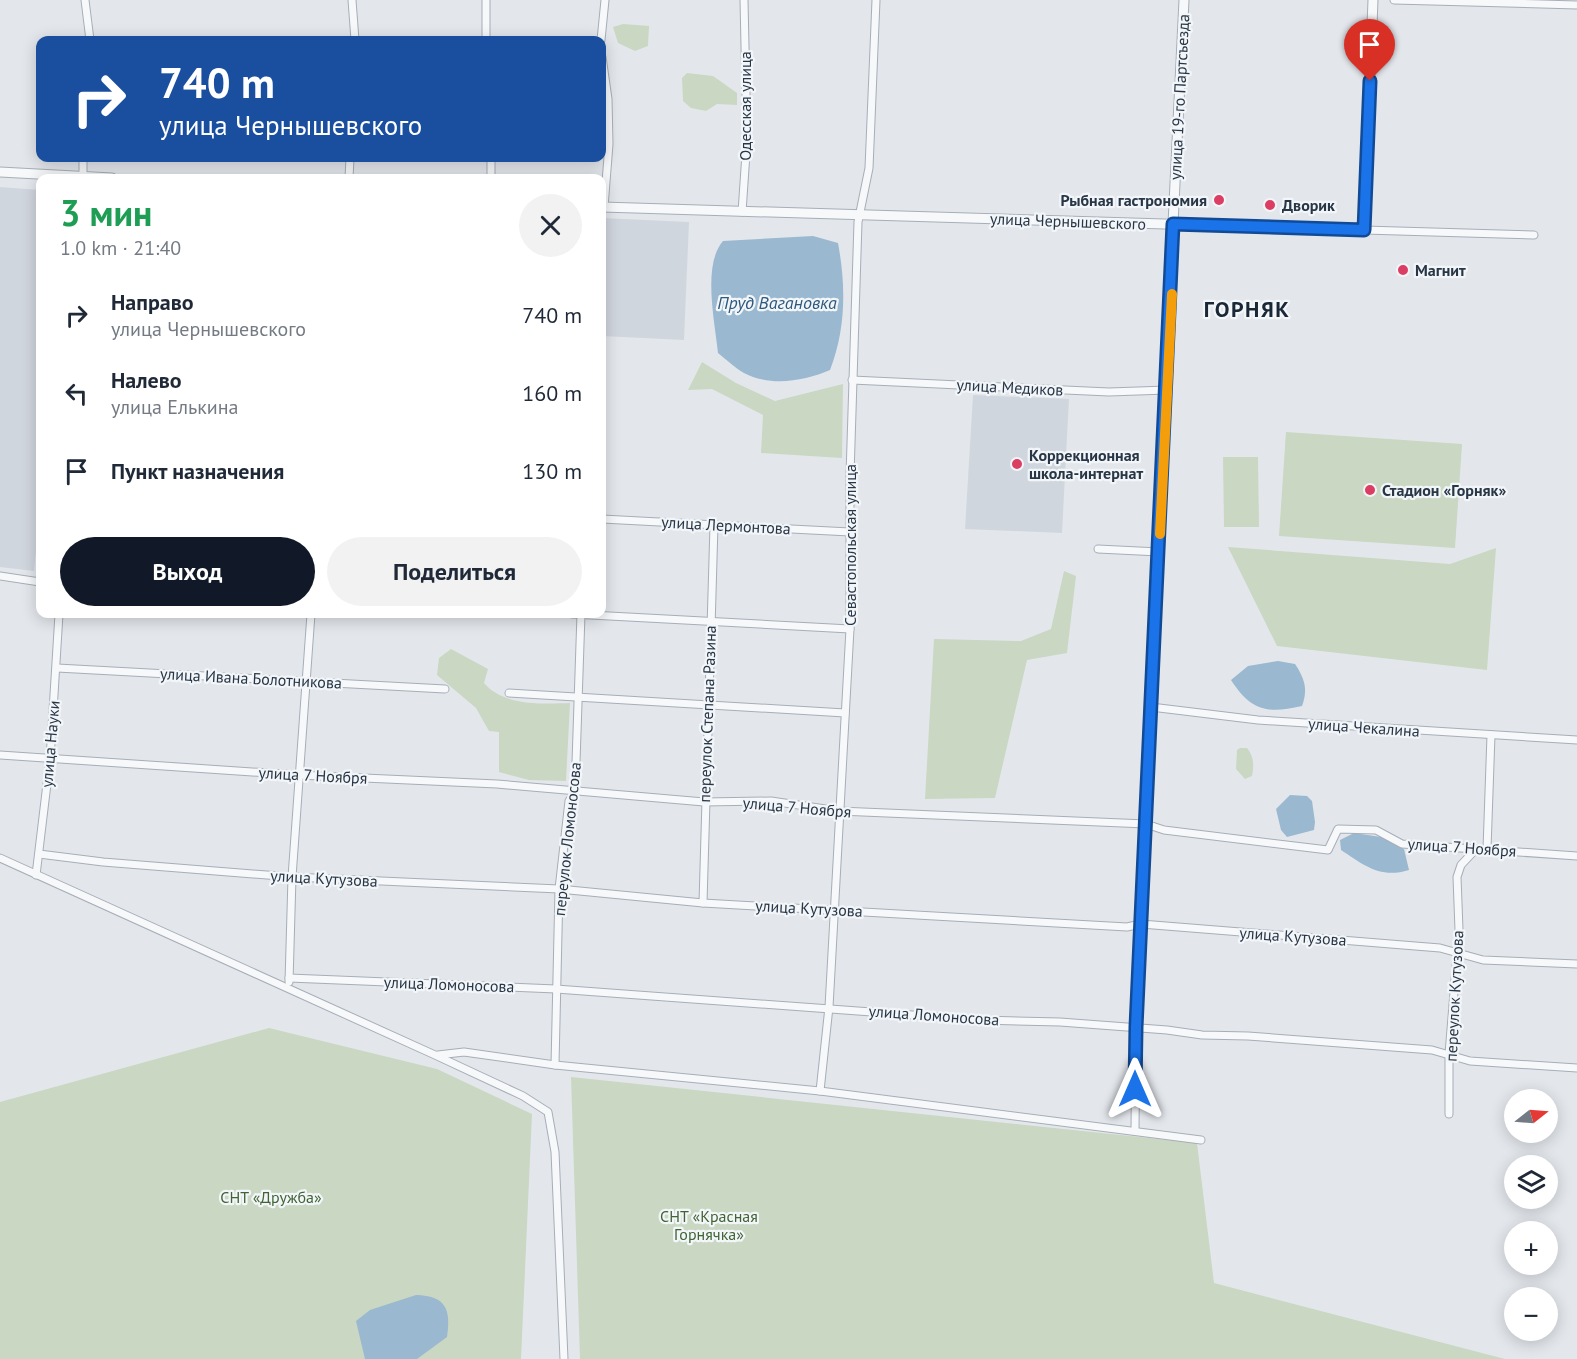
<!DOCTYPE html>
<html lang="ru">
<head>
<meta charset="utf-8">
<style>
  :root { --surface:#fff; --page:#f2f2f3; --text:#1f2937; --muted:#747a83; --accent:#111827 }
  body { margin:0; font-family:"PT Sans",sans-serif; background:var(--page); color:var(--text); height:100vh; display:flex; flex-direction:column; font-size:22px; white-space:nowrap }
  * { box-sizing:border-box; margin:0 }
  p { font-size:20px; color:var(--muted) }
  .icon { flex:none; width:33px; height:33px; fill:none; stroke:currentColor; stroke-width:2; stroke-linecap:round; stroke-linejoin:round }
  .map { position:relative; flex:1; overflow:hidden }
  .sheet { position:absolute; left:36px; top:174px; width:570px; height:444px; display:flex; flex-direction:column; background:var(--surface); border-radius:12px; box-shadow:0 3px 15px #0003 }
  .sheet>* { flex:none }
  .top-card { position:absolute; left:36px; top:36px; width:570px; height:126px; border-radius:12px; box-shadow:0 3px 15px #0003; background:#1a4fa0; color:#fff; overflow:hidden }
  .needle { width:39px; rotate:73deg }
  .tools { position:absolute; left:1504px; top:1089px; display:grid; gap:12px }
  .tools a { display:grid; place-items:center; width:54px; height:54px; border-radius:50%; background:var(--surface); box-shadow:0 3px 15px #0003; font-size:30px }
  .pin { position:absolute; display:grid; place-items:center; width:51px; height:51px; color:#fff; margin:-62px -26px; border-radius:50% 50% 50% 0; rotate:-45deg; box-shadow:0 0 6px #0007 }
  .pin .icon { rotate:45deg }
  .me { position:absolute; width:66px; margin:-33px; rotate:0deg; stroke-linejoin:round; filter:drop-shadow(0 0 4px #0008) }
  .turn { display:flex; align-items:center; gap:21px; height:126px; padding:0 24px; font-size:27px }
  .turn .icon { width:78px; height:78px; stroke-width:2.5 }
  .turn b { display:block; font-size:42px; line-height:51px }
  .round { display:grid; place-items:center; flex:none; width:63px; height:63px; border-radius:32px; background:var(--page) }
  .head { display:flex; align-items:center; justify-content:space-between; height:102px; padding:0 24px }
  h1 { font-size:36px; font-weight:600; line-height:45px; color:#1e9e55 }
  .cta { display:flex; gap:12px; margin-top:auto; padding:12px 24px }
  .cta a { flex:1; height:69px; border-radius:36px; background:var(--accent); color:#fff; font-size:24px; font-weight:600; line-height:69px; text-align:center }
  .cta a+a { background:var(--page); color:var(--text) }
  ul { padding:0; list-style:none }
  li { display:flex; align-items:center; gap:18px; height:78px; padding:0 24px }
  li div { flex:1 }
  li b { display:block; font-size:22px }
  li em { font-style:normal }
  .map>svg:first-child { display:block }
  .built { fill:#d0d6de }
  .green { fill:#cad7c3 }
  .water { fill:#9ab8cf }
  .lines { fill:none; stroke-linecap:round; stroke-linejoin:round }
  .minor-casing { stroke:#a7aeb7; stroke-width:9 }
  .tertiary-casing { stroke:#a7aeb7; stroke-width:11 }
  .minor { stroke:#f6f8fa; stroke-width:7 }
  .tertiary { stroke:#f6f8fa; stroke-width:9 }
  .route-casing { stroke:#114b97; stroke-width:15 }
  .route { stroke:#1a73e8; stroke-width:10 }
  .slow { stroke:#f59e0b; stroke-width:10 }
  .poi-dot { fill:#dc3d62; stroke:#f3f6f9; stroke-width:2 }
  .labels { text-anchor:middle; stroke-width:4.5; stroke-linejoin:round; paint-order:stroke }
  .street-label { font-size:16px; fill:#283646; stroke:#f3f6f9 }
  .poi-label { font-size:16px; font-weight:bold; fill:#283646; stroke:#f3f6f9; text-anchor:start }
  .park-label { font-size:16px; fill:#416434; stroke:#f3f6f9 }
  .water-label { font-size:18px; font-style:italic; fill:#2e597f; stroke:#f3f6f9 }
  .district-label { font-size:22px; font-weight:bold; letter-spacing:1.5px; fill:#1a2737; stroke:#f3f6f9 }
</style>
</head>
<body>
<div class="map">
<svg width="1577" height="1359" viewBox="0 0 1577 1359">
  <rect width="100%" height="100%" fill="#e3e7ec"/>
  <g class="built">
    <polygon points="0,187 40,190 40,509 34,571 0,567"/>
    <polygon points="602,218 689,222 684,340 602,336"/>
    <polygon points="973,395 1069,399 1062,533 965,529"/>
  </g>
  <g class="green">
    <polygon points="623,24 649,26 648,46 635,51 618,43 613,27"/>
    <polygon points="687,73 713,76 737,93 737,105 717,104 706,111 691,108 683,101 682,78"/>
    <polygon points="702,362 736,383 775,401 843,384 842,458 761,453 763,415 712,389 688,390"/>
    <polygon points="1286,432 1462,444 1455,548 1279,536"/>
    <polygon points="1223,457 1258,457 1259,527 1224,527"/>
    <polygon points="1228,547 1450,564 1496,548 1487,670 1277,646"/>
    <polygon points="1064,571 1076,576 1067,653 1027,660 995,798 925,799 934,639 1021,641 1051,629"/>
    <path d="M451 649 488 669 484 683C503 706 543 704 570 703L566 781 529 780 499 772V732L489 731 476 708 437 675 439 658Z"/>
    <path d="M1240 748H1247C1254 756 1254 766 1252 776L1245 779 1236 769 1237 750Z"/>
    <polygon points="269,1028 437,1069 532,1114 521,1359 0,1359 0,1102"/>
    <polygon points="571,1077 1197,1143 1214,1283 1505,1359 580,1359"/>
  </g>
  <g class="water">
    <path d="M813 236 838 243C846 286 846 329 830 370 805 381 770 387 744 373 735 368 727 360 718 353 715 322 702 265 723 241Z"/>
    <path d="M1278 661 1295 664C1305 679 1308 690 1302 706 1267 714 1251 711 1231 680L1248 666Z"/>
    <polygon points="1290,795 1307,796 1312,801 1315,822 1314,830 1287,837 1281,830 1276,809"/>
    <path d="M1354 833 1381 837 1404 849 1409 870C1380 879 1364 865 1341 850L1340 840Z"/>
    <path d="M416 1295C446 1296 451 1309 447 1337L417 1359H365L356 1321 370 1310Z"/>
  </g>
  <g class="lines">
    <defs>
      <g id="minor">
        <polyline points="85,0 90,40"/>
        <polyline points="352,0 355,40"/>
        <polyline points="1394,0 1577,5"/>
        <polyline points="486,40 486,0"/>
        <polyline points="601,40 605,0"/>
        <polyline points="602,57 608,99 609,144 604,207"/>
        <polyline points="491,158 491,178"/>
        <polyline points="83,178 83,158"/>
        <polyline points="349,178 350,158"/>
        <polyline points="742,212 747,139 744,0"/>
        <polyline points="1364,230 1534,235"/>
        <polyline points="852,380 1109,392 1167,390"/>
        <polyline points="602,519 850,532"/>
        <polyline points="1098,549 1159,552"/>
        <polyline points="0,576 40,582"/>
        <polyline points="572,614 850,629"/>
        <polyline points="57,668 445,689"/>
        <polyline points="509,693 845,713"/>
        <polyline points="1151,707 1258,720 1577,740"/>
        <polyline points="0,755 298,775 497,784 704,802 771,801 839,811 1146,824 1164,830 1328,850 1338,829 1376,830 1402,844 1577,856"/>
        <polyline points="1487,849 1491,735"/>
        <polyline points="39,854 103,862 292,877 559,889 703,903 1127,927 1141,924 1440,948 1483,960 1577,964"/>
        <polyline points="0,858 435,1055 523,1096 548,1112 555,1152 564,1359"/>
        <polyline points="36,875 50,759 59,614"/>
        <polyline points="703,903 714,525"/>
        <polyline points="289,978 556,989 981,1020 1060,1022 1167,1030 1202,1035 1248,1036 1432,1050 1470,1061 1577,1068"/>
        <polyline points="289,982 292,877 311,614"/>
        <polyline points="438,1055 464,1052 555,1065 820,1091 1201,1140"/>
        <polyline points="555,1065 559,889 569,801 575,792 581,614"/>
        <polyline points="820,1091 829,1007 850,629 850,475 858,222 869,168 876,0"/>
        <polyline points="1449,1114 1449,1054 1459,930 1457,877 1461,865 1476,849"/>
        <polyline points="1135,1130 1136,1027 1173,224"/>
      </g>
      <g id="tertiary">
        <polyline points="0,172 112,178"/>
        <polyline points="602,207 1364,230 1373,0"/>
        <polyline points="1173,224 1184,0"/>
      </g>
    </defs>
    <use href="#minor" class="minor-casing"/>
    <use href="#tertiary" class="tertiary-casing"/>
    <use href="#minor" class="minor"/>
    <use href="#tertiary" class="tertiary"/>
  </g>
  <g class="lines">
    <defs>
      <polyline id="route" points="1135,1089 1136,1027 1173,224 1364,230 1370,81"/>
    </defs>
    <use href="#route" class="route-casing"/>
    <use href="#route" class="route"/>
    <polyline class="slow" points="1160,534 1172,294"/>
  </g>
  <g class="poi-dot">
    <circle cx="1219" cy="200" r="6"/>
    <circle cx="1270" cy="205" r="6"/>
    <circle cx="1403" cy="270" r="6"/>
    <circle cx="1017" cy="464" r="6"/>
    <circle cx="1370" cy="490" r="6"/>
  </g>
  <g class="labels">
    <g class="street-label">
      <text transform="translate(1179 97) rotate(-87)" y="6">улица 19-го Партсъезда</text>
      <text transform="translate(745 106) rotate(-90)" y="6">Одесская улица</text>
      <text transform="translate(1068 221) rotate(2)" y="6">улица Чернышевского</text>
      <text transform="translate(1010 387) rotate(3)" y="6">улица Медиков</text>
      <text transform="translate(726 525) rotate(3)" y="6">улица Лермонтова</text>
      <text transform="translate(850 545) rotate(-90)" y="6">Севастопольская улица</text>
      <text transform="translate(251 678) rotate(3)" y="6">улица Ивана Болотникова</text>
      <text transform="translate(707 714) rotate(-88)" y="6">переулок Степана Разина</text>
      <text transform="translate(1364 727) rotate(4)" y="6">улица Чекалина</text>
      <text transform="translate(50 744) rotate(-85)" y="6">улица Науки</text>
      <text transform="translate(313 775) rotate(3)" y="6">улица 7 Ноября</text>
      <text transform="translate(797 807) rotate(5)" y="6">улица 7 Ноября</text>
      <text transform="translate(567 839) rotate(-84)" y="6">переулок Ломоносова</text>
      <text transform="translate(1462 847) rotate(4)" y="6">улица 7 Ноября</text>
      <text transform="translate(324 878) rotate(3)" y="6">улица Кутузова</text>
      <text transform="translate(809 908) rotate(3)" y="6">улица Кутузова</text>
      <text transform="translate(1293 936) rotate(4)" y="6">улица Кутузова</text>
      <text transform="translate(449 984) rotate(2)" y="6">улица Ломоносова</text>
      <text transform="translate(1454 996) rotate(-87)" y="6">переулок Кутузова</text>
      <text transform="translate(934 1015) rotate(4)" y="6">улица Ломоносова</text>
    </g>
    <g class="poi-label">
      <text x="1207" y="206" text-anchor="end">Рыбная гастрономия</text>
      <text x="1282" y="211">Дворик</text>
      <text x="1415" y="276">Магнит</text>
      <text x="1029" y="461">Коррекционная<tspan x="1029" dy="18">школа-интернат</tspan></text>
      <text x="1382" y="496">Стадион «Горняк»</text>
    </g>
    <g class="park-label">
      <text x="271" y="1203">СНТ «Дружба»</text>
      <text x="709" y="1222">СНТ «Красная<tspan x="709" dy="18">Горнячка»</tspan></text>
    </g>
    <g class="water-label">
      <text x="777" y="309">Пруд Вагановка</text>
    </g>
    <g class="district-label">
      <text x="1247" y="317">ГОРНЯК</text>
    </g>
  </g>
</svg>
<div class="tools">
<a><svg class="needle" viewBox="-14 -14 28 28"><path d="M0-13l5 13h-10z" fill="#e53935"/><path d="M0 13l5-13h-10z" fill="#747a83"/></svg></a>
<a><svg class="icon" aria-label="layers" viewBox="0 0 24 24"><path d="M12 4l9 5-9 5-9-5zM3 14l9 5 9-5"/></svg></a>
<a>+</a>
<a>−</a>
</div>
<div class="pin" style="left:1370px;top:81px;background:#d93025"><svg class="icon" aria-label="arrive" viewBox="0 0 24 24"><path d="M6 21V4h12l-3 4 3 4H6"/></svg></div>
<svg class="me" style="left:1135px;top:1089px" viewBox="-20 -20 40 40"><path d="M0-17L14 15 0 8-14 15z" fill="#1a73e8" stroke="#fff" stroke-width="4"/></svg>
<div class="top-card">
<div class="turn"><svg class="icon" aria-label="right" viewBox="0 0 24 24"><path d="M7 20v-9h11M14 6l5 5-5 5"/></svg><div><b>740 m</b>улица Чернышевского</div></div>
</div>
<section class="sheet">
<div class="head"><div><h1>3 мин</h1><p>1.0 km · 21:40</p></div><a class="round"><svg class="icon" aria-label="close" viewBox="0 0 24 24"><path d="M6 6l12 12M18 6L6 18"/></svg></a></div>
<ul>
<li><svg class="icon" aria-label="right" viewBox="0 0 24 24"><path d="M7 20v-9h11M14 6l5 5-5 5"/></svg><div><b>Направо</b><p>улица Чернышевского</p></div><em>740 m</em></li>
<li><svg class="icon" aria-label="left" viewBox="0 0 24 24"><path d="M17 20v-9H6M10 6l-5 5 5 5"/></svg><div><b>Налево</b><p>улица Елькина</p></div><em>160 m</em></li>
<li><svg class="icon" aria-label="arrive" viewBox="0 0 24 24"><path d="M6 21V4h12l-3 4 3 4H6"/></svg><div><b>Пункт назначения</b></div><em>130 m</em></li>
</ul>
<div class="cta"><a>Выход</a><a>Поделиться</a></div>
</section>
</div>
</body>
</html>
